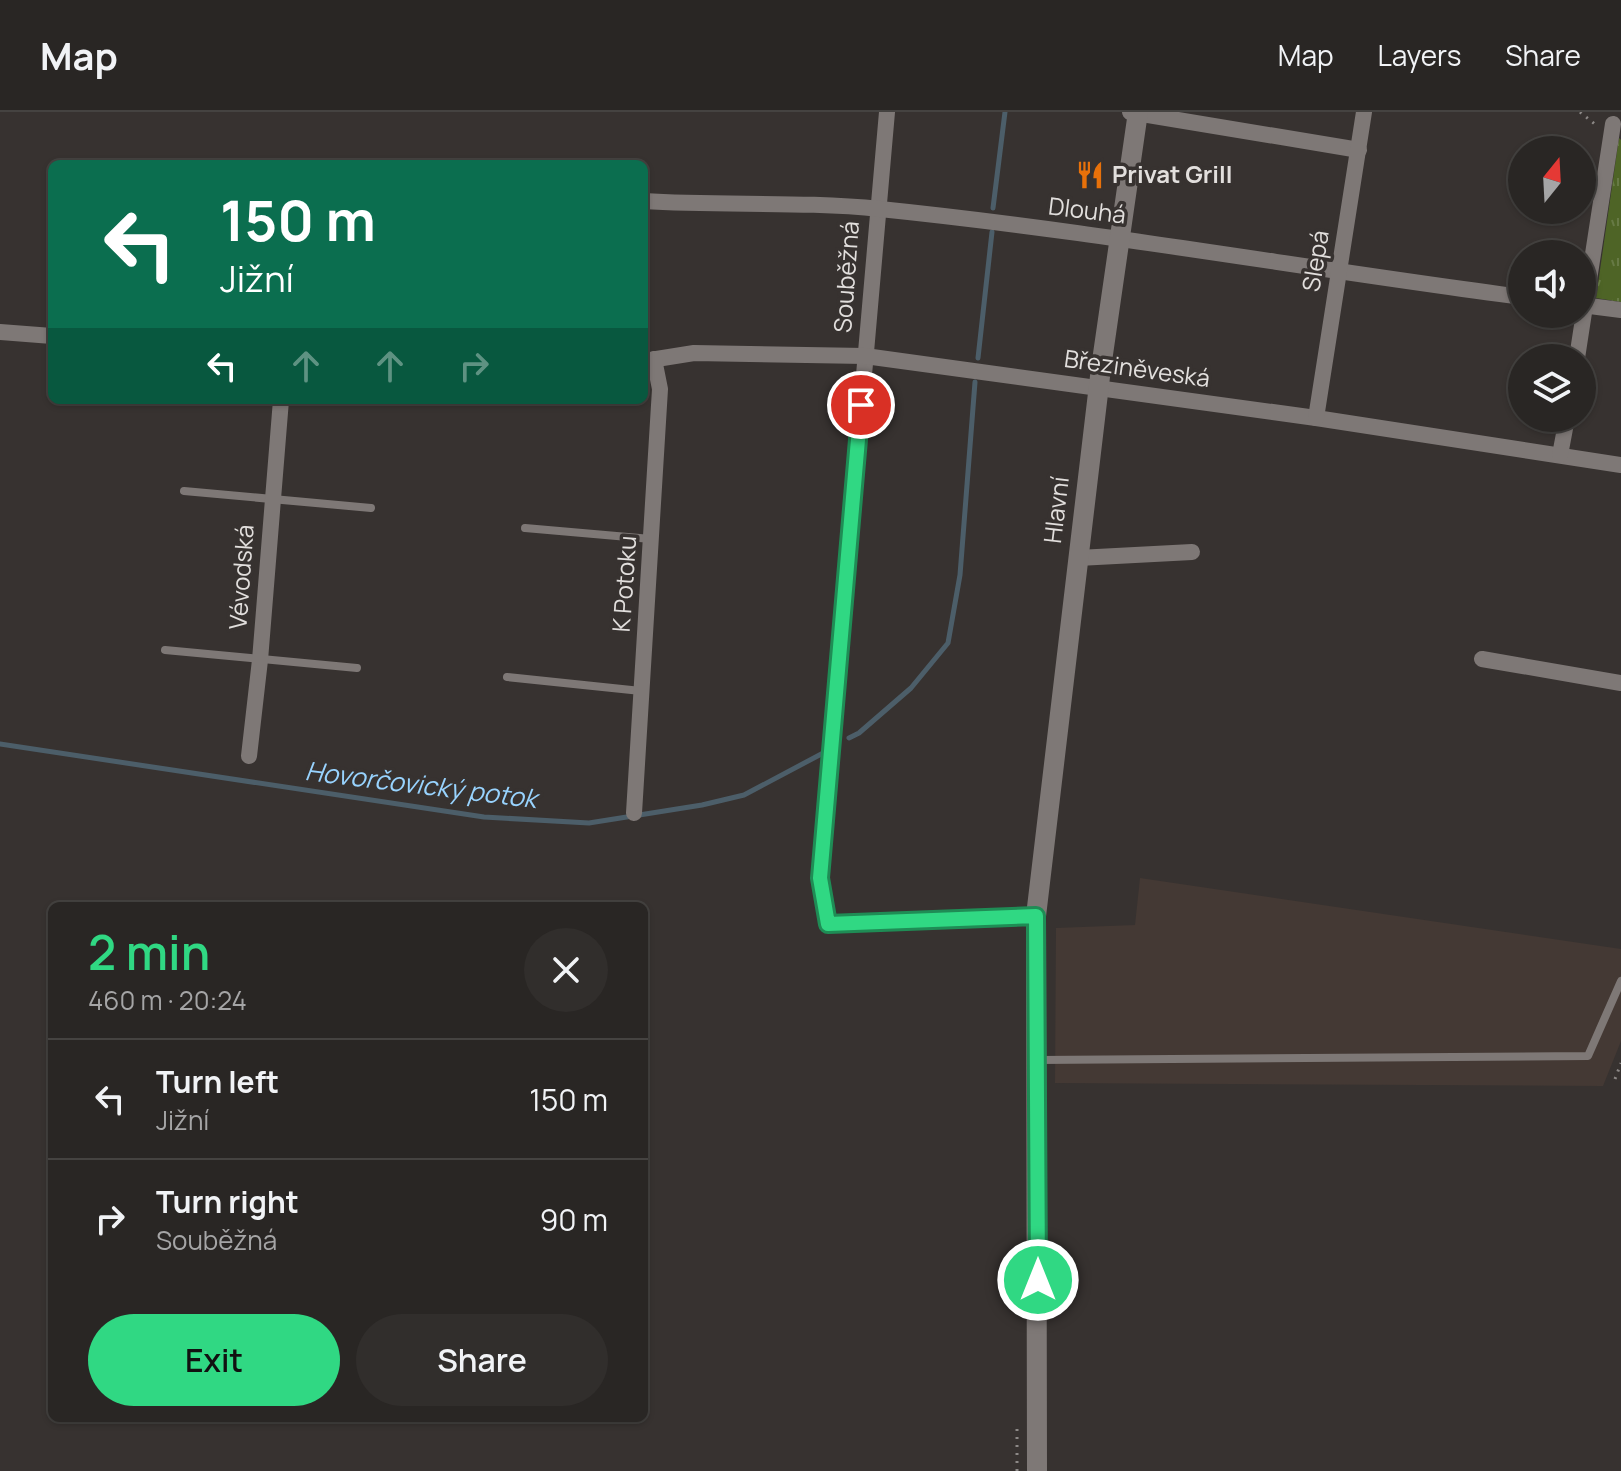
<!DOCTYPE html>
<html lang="en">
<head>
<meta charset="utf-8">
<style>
  :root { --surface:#292624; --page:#312e2c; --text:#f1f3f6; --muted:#a5a5a6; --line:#454341; --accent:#30d883 }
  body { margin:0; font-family:Manrope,sans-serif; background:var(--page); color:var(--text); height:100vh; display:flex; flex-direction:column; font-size:30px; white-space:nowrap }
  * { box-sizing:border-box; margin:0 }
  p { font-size:26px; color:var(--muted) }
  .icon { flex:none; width:44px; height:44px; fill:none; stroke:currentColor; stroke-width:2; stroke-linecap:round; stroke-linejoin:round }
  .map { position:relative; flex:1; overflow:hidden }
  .details { position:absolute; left:48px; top:790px; width:600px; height:520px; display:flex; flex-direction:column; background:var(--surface); border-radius:12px; box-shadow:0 2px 6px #0004,0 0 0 2px var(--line) }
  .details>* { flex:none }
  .top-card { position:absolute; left:48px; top:48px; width:600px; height:244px; border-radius:12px; box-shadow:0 2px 6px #0004,0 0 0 2px var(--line); background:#0b6e4f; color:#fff; overflow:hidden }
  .needle { width:52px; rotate:18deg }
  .buttons { position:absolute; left:1508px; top:24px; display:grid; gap:16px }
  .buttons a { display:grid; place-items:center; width:88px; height:88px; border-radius:50%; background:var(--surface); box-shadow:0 2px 6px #0004,0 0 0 2px var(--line); font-size:40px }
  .pin { position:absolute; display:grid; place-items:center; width:68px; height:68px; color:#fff; margin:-34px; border:4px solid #fff; border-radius:50%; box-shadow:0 2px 8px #0007 }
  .me { position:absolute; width:88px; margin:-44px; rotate:0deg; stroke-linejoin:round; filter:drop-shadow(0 0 6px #0008) }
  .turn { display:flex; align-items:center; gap:28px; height:168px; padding:0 40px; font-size:36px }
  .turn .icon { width:104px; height:104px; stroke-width:2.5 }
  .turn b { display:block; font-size:56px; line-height:68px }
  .lanes { display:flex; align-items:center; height:76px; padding:0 40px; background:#0003; justify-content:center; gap:40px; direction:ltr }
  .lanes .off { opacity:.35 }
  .round { display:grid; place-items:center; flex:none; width:84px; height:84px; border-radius:42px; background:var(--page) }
  .headline { display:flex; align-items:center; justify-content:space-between; height:136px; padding:0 40px }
  h1 { font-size:48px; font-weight:600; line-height:60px; color:var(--accent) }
  .button { display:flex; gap:16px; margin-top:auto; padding:16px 40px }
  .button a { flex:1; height:92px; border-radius:48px; background:var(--accent); color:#111; font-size:32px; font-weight:600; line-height:92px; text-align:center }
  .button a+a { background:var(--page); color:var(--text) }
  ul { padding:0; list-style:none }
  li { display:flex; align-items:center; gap:24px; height:120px; padding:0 40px; border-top:2px solid var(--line) }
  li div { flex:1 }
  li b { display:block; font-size:30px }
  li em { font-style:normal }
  header { display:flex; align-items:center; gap:48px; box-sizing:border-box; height:112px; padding:0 40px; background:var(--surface); border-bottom:2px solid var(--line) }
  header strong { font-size:38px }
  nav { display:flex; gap:44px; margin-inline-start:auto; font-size:28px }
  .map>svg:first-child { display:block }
  .built { fill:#443934 }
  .grass { fill:url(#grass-tufts) }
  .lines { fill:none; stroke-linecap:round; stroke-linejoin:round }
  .stream { stroke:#4c5e69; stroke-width:5 }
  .path { stroke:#8d8987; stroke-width:3; stroke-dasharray:2 6; stroke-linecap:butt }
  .lane { stroke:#7e7876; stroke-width:8 }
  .street { stroke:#7e7876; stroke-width:16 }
  .secondary { stroke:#7e7876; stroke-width:20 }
  .route-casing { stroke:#1f8c55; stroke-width:20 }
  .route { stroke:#30d883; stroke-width:14 }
  .labels { text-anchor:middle; stroke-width:7; stroke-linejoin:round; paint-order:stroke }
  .poi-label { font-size:24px; font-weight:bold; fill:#e2dfdd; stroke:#373230; text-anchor:start }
  .street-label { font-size:24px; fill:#e2dfdd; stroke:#373230 }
  .water-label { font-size:26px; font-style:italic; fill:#98d3fe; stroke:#373230 }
</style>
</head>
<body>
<header>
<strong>Map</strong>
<nav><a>Map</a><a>Layers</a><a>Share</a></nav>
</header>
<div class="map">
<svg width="1621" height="1359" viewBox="0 0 1621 1359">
  <defs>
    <pattern id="grass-tufts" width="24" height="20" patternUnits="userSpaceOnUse" patternTransform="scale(2)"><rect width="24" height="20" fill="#4e6426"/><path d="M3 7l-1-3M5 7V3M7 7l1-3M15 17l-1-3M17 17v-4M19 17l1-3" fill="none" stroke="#677a45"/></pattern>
  </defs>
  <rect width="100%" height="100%" fill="#373230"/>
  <polygon class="built" points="1140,766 1621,837 1621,929 1603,974 1055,971 1056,816 1135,813"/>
  <polygon class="grass" points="1619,26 1621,28 1621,190 1596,186"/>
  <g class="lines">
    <g class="stream">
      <polyline points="993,96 1005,0"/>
      <polyline points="978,246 992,120"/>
      <polyline points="849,626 859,621 911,576 948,531 960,463 975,270"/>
      <polyline points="0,632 484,705 589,711 702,693 744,683 827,639"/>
    </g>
    <g class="path">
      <polyline points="1580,0 1596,13"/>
      <polyline points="1615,967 1621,951"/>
      <polyline points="1017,1359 1017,1311"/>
    </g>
    <g class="lane">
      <polyline points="184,379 371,396"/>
      <polyline points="525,416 651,427"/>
      <polyline points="165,538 357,556"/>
      <polyline points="507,565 641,579"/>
      <polyline points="1038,948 1588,944 1621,869"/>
    </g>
    <g class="street">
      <polyline points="887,0 820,766 828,812 1036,804"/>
      <polyline points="1130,0 1359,38"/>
      <path d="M644 89C722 94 803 89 880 97 1095 119 1308 157 1522 185"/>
      <polyline points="1582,193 1621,198"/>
      <polyline points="0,220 52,224"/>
      <polyline points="1577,246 1613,12"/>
      <polyline points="644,249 694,241 865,244 1316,306 1621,353"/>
      <polyline points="1316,306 1364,0"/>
      <polyline points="1560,343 1567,306"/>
      <polyline points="1078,446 1192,440"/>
      <polyline points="1482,547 1621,571"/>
      <polyline points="249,644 260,548 281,288"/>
      <polyline points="634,701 660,277 654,247"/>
    </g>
    <polyline class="secondary" points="1037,1359 1036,804 1101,256 1138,0"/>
  </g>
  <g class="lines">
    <defs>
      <polyline id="route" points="861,293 820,766 828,812 1036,804 1038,1168"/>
    </defs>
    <use href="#route" class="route-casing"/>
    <use href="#route" class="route"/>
  </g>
  <defs>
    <symbol id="restaurant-bare" viewBox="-9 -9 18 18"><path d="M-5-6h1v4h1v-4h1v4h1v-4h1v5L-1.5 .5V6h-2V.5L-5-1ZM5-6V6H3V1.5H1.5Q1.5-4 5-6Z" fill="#e8710a" stroke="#373230" stroke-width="2.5" paint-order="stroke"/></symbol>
  </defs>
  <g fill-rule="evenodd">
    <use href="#restaurant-bare" x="1070" y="43" width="40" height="40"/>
  </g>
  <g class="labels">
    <g class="poi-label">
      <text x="1112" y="71">Privat Grill</text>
    </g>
    <g class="street-label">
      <text transform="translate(1087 99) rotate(7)" y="8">Dlouhá</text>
      <text transform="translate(1316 149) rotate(-81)" y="8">Slepá</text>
      <text transform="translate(847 165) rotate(-86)" y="8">Souběžná</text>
      <text transform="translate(1137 257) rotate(8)" y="8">Březiněveská</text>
      <text transform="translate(1057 398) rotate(-83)" y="8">Hlavní</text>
      <text transform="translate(242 465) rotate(-86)" y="8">Vévodská</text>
      <text transform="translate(625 472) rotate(-86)" y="8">K Potoku</text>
    </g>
    <g class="water-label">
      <text transform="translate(421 673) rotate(7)" y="9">Hovorčovický potok</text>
    </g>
  </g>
</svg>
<div class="buttons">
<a><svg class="needle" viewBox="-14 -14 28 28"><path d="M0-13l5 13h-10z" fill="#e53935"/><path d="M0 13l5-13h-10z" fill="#a5a5a6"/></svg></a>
<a><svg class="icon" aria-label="sound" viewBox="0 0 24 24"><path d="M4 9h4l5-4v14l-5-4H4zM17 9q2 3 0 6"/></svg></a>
<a><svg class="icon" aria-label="layers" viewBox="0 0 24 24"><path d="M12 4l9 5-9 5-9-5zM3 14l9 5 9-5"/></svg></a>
</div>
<div class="pin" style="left:861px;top:293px;background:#d93025"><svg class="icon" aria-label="arrive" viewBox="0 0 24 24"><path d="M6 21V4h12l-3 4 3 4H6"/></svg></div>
<svg class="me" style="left:1038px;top:1168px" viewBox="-20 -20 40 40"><circle r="17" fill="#30d883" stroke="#fff" stroke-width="3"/><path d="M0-11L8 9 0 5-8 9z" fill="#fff"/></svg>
<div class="top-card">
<div class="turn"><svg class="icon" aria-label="left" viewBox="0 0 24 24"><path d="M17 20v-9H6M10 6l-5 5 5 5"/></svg><div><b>150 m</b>Jižní</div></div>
<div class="lanes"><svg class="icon" aria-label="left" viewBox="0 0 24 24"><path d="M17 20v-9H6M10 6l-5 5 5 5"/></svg><svg class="icon off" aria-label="ahead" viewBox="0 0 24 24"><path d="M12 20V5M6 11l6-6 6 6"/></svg><svg class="icon off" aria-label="ahead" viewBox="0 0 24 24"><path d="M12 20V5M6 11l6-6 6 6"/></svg><svg class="icon off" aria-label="right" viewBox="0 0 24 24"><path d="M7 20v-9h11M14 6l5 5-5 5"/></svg></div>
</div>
<section class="details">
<div class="headline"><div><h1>2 min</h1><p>460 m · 20:24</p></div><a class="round"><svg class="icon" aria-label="close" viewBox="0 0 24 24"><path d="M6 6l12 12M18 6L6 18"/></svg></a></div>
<ul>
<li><svg class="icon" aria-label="left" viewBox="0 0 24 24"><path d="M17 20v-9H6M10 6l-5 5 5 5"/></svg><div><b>Turn left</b><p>Jižní</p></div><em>150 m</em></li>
<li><svg class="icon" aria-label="right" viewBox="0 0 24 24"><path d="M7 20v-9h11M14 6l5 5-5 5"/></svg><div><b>Turn right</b><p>Souběžná</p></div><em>90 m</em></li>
</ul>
<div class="button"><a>Exit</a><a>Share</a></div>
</section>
</div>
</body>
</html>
